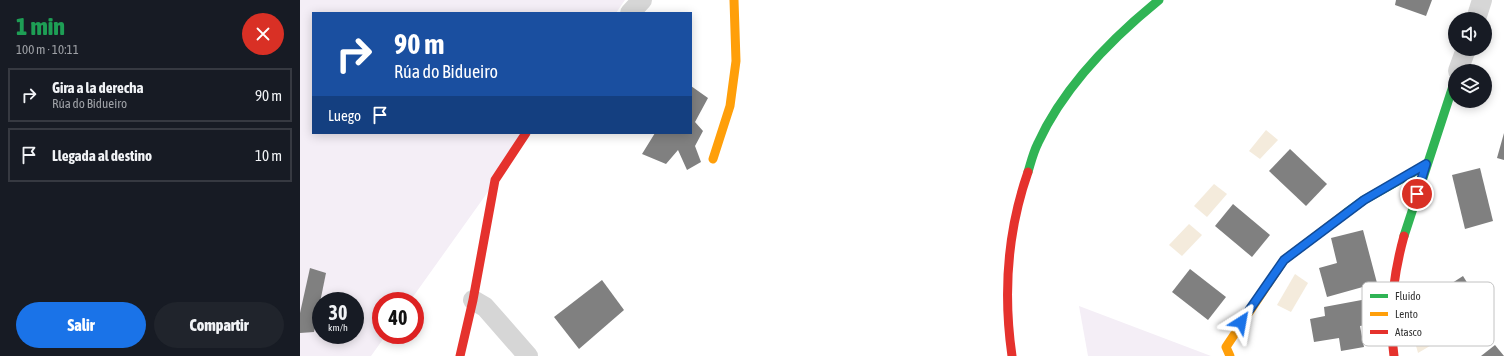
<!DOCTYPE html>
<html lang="es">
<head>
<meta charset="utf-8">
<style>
  :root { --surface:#171b24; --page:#20242c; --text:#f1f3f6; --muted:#9ea1a6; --line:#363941; --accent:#1a73e8 }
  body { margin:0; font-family:"Asap Condensed",sans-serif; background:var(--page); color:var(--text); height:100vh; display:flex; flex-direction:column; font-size:15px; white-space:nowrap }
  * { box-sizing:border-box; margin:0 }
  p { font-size:13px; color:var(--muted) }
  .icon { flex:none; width:22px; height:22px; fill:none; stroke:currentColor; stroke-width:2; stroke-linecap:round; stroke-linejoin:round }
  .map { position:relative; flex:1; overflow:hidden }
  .side { display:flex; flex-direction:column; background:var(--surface); width:300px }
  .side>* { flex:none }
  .hud { position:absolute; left:12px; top:12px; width:380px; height:122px; border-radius:0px; box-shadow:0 2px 10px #0003; background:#1a4fa0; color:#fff; overflow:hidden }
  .controls { position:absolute; left:1148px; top:12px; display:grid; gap:8px }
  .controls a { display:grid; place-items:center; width:44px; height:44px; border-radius:50%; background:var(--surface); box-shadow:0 2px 10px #0003; font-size:20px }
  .speed { position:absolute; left:12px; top:292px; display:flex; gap:8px; font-size:20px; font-weight:700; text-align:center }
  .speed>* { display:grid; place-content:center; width:52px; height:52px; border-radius:50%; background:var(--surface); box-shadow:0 2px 10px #0003; line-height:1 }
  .speed small { font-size:10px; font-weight:400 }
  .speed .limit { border:6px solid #d22; background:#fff; color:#111 }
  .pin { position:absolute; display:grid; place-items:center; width:34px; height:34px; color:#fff; margin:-17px; border:2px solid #fff; border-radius:50%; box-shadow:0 1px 4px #0007 }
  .me { position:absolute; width:44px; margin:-22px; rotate:34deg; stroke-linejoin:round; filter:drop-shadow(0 0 3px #0008) }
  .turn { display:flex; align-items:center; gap:14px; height:84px; padding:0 16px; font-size:18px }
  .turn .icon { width:52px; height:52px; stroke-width:2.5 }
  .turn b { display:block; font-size:28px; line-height:34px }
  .then { display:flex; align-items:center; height:38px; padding:0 16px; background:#0003; gap:8px; font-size:15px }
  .round { display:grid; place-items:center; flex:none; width:42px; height:42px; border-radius:21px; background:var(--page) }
  .head { display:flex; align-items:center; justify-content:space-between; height:68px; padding:0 16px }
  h1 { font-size:24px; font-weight:800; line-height:30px; color:#1e9e55 }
  .primary-button { display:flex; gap:8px; margin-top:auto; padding:8px 16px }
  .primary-button a { flex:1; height:46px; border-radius:24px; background:var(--accent); color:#fff; font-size:16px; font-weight:800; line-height:46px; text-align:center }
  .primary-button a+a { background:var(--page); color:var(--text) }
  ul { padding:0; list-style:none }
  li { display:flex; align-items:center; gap:12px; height:54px; margin:0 8px 6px; padding:0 8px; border:2px solid var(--line); border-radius:0px }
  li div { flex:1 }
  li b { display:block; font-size:15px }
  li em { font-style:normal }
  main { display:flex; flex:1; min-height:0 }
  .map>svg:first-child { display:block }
  .green { fill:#f4eef6; fill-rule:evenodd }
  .water { fill:#f4ebdc }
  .building { fill:#808080 }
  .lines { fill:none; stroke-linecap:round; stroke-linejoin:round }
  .street { stroke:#d6d6d6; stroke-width:20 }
  .fast { stroke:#30b455; stroke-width:9 }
  .slow { stroke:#ff9f0a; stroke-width:9 }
  .jam { stroke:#e5322d; stroke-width:9 }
  .route-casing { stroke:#114b97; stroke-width:10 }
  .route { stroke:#1a73e8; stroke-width:7 }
  .key { fill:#fff; stroke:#c2c2c2; stroke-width:1 }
  .key-label { font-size:11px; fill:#323232 }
</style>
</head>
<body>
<main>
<section class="side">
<div class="head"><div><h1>1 min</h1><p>100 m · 10:11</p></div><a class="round" style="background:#d93025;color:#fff"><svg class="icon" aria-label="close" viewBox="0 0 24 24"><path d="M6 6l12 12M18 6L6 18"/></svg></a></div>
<ul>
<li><svg class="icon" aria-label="right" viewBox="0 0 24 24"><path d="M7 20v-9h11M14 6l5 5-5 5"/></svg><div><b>Gira a la derecha</b><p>Rúa do Bidueiro</p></div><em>90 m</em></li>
<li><svg class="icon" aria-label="arrive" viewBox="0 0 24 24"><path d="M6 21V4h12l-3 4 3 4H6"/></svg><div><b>Llegada al destino</b></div><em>10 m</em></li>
</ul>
<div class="primary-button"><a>Salir</a><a>Compartir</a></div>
</section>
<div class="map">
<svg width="1204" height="356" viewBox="0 0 1204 356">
  <rect width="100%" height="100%" fill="#fff"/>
  <g class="green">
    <path d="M0 0H325L316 13H13V133H230L110 301H81V335H86L71 356H0ZM21 301H55V335H21Z"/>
    <polygon points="779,306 911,356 788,356"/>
  </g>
  <g class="water">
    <polygon points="966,130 978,140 960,159 949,151"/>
    <polygon points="914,184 927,194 907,217 894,206"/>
    <polygon points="889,224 902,235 882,256 869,245"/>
    <polygon points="995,274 1008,283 991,312 977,305"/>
    <polygon points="1121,328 1135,343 1118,353 1112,331"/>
  </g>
  <g class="building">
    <polygon points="1096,0 1132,0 1126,16 1095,5"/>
    <polygon points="391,86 408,98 395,122 403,131 395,146 401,162 387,170 378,150 366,164 342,154 355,133 391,133"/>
    <polygon points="1204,133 1204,160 1197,158"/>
    <polygon points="990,149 1027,184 1006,206 969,171"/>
    <polygon points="1180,168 1193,221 1165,229 1152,175"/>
    <polygon points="933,204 970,235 952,257 915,226"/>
    <polygon points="1063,230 1077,283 1027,297 1019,268 1037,263 1031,238"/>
    <polygon points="10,268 26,273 14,332 0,333 0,313"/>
    <polygon points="890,269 926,297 908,320 872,292"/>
    <polygon points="1163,276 1186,313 1161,329 1138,292"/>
    <polygon points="302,280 324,310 279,349 254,317"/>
    <polygon points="1067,299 1072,324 1060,326 1064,347 1041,351 1039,338 1014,342 1010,319 1025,316 1024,307"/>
    <polygon points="1195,345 1204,356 1181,356"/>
  </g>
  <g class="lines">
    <g class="street">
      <polyline points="330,13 342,0"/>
      <polyline points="1176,19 1182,0"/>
      <polyline points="1158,71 1166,49"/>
      <polyline points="173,300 185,307 228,356"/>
    </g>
    <g class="fast">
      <path d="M728 172C731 162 733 153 738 143 764 86 811 39 859 0"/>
      <polyline points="1046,213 1064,200 1126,165"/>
      <polyline points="1104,236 1155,80"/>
    </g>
    <g class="slow">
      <polyline points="413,159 430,106 436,61 434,0"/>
      <polyline points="930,356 926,347 984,260 1046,213"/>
    </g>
    <g class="jam">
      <polyline points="160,356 173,300 195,180 226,133"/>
      <path d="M712 356C703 293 707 232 728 172"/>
      <path d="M1094 356C1088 315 1093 276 1104 236"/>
    </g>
  </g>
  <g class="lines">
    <defs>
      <polyline id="route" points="941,322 984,260 1064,200 1126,164 1117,194"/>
    </defs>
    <use href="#route" class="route-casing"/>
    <use href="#route" class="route"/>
  </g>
  <rect x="1062" y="282" width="132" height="64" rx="6" class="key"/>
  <rect x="1070" y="294" width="18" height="4" fill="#30b455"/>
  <rect x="1070" y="312" width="18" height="4" fill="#ff9f0a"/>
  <rect x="1070" y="330" width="18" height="4" fill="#e5322d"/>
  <g class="key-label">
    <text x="1095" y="300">Fluido</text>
    <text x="1095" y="318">Lento</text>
    <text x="1095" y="336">Atasco</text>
  </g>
</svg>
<div class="controls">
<a><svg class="icon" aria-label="sound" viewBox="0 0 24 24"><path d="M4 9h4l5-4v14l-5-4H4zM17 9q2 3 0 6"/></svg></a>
<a><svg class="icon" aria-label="layers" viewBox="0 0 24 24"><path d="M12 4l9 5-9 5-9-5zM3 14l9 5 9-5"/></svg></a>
</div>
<div class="speed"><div>30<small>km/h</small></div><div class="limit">40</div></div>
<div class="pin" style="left:1117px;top:194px;background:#d93025"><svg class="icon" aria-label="arrive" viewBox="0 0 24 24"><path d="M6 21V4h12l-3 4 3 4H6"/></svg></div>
<svg class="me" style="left:941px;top:322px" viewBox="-20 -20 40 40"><path d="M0-17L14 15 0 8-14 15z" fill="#1a73e8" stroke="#fff" stroke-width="4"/></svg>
<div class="hud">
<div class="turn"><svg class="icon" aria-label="right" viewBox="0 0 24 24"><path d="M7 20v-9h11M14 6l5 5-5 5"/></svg><div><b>90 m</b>Rúa do Bidueiro</div></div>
<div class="then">Luego<svg class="icon" aria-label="arrive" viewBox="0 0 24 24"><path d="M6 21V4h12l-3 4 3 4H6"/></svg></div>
</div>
</div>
</main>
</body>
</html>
